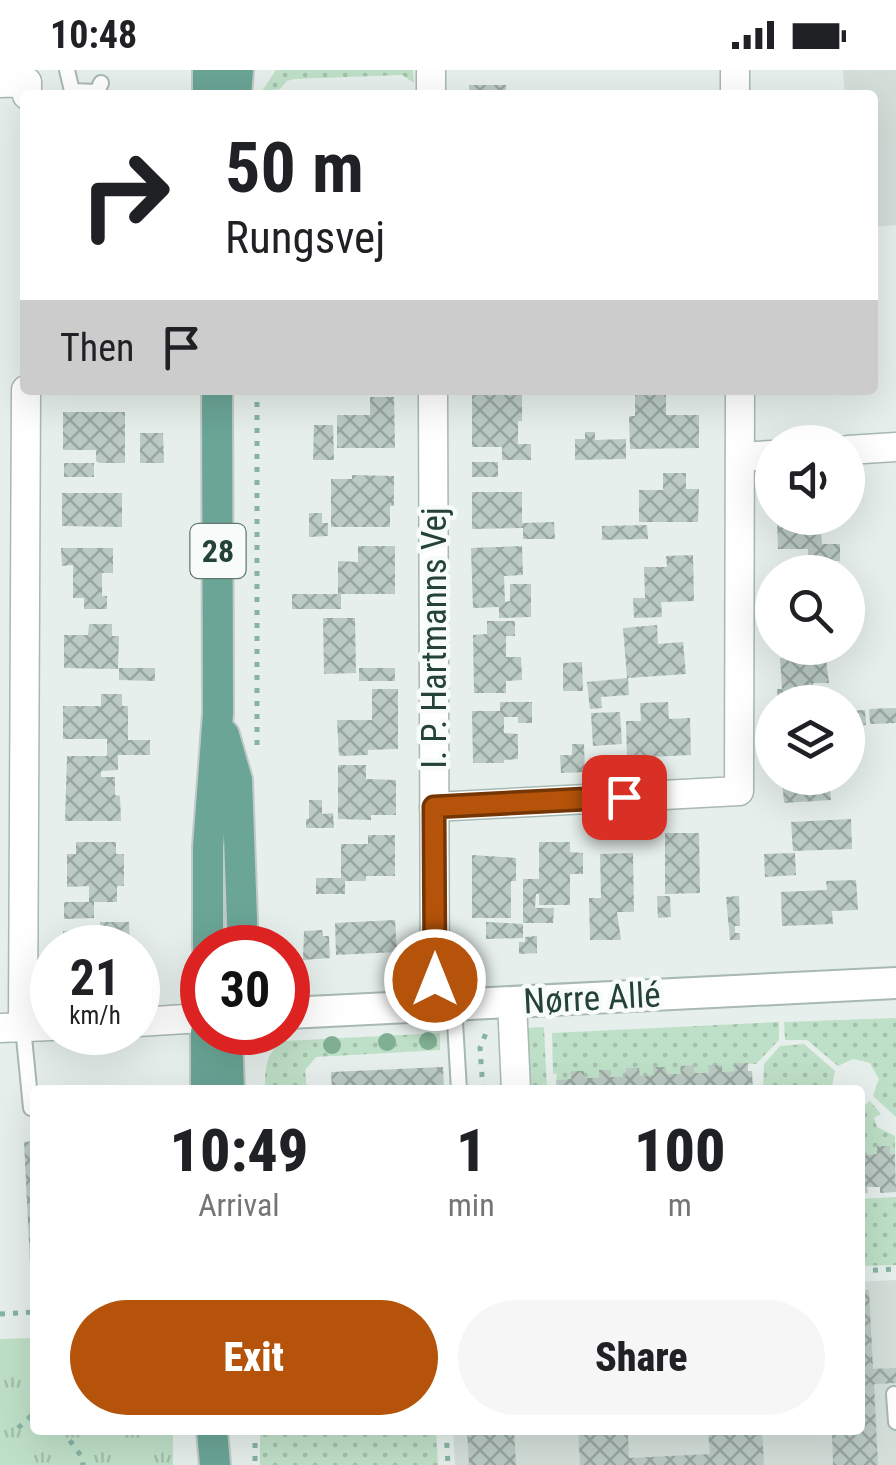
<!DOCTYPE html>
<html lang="en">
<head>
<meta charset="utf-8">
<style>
  :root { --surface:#fff; --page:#f6f6f6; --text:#202124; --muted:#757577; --accent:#b45309 }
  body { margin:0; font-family:"Roboto Condensed",sans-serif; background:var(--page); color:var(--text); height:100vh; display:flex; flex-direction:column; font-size:38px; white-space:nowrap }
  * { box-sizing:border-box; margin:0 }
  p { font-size:32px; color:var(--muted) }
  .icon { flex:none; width:55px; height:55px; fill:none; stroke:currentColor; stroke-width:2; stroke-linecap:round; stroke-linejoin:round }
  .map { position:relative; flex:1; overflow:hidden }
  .drawer { position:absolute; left:30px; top:1015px; width:835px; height:350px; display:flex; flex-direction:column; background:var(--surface); border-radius:10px; box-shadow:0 10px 40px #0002 }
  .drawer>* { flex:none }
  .guide { position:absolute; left:20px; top:20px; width:858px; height:305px; border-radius:10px; box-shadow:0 10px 40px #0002; background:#fff; color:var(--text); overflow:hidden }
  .fabs { position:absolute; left:755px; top:355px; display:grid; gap:20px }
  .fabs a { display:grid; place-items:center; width:110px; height:110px; border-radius:50%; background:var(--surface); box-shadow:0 10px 40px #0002; font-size:50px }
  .speed { position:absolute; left:30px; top:855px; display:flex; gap:20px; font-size:50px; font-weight:700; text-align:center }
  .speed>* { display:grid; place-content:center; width:130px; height:130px; border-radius:50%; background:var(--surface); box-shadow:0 10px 40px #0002; line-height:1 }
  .speed small { font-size:25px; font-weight:400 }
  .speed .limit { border:15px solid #d22; background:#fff; color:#111 }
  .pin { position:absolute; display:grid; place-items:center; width:85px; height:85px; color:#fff; margin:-42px; border-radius:20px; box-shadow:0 5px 15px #0006 }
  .me { position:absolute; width:110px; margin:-55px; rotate:0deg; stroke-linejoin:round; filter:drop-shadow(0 0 8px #0008) }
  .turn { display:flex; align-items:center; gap:35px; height:210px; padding:0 40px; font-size:45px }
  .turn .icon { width:130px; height:130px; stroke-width:2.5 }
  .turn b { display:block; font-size:70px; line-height:85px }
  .then { display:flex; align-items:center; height:95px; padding:0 40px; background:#0003; gap:20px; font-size:38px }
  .eta { display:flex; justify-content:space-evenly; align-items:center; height:170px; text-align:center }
  .eta b { font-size:60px; font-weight:800; line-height:70px }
  .action { display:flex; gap:20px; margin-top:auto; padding:20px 40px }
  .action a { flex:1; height:115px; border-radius:60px; background:var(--accent); color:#fff; font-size:40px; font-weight:800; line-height:115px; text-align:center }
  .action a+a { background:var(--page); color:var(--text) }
  .status { display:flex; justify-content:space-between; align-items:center; height:70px; padding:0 50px; background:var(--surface); direction:ltr }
  .status svg { height:28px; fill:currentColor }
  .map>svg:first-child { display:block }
  .built { fill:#d4dfda }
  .grass { fill:url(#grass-dots) }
  .park { fill:url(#park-tufts) }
  .building { fill:url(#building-cross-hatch) }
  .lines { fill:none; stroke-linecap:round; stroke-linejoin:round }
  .service-casing { stroke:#a8b8b2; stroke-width:18 }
  .minor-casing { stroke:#a8b8b2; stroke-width:31 }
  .tertiary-casing { stroke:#a8b8b2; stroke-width:34 }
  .primary-casing { stroke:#c2cac8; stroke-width:34 }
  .path { stroke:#86b3a5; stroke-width:5; stroke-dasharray:5 8; stroke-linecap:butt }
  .service { stroke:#fff; stroke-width:14 }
  .minor { stroke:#fff; stroke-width:28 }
  .tertiary { stroke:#fff; stroke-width:30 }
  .primary { stroke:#6aa596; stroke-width:30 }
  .tree { fill:#80af93 }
  .route-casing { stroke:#753606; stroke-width:25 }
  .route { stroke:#b45309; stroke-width:18 }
  .labels { text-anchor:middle; stroke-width:9; stroke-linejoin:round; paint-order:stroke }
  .shield { fill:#f7fbf9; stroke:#637a73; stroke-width:2.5 }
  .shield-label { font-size:32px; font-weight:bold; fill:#24423a }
  .street-label { font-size:35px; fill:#24423a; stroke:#f7fbf9 }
</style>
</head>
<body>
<div class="status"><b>10:48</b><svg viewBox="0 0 49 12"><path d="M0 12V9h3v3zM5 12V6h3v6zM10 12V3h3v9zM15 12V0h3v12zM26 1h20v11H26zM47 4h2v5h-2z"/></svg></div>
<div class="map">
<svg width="896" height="1395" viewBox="0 0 896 1395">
  <defs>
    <pattern id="grass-dots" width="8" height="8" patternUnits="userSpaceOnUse" patternTransform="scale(2.5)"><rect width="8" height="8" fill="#bfe0c8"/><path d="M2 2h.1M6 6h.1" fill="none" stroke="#a4c1ad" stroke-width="1.8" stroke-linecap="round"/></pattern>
    <pattern id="park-tufts" width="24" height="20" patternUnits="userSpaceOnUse" patternTransform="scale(2.5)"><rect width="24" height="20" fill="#bfe0c8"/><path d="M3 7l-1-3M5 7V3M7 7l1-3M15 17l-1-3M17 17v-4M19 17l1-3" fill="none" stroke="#a4c1ad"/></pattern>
    <pattern id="building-cross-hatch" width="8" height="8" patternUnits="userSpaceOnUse" patternTransform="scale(2.5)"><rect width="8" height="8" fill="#bbcac4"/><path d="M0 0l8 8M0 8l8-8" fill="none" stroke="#98a6a0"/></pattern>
  </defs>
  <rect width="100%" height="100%" fill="#e6efeb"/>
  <g class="built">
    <polygon points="843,0 896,0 896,155 873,157 872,25 845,25"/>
    <polygon points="896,1210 896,1395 455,1395 453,1360 860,1360 860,1212"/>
  </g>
  <g class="grass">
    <polygon points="276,0 413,0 414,13 402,5 294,9 287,11 280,19 262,21"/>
    <polygon points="896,948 896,1047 873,1026 879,1009 870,993 853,989 838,996 807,970 785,970 784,952"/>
    <polygon points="779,952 779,970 756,994 736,993 735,1001 722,1002 721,995 709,995 709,1003 694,1003 693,995 681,996 681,1004 667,1004 666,997 654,997 654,1005 640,1006 627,998 626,1007 611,1007 610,1000 599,1000 599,1008 584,1008 583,1001 572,1001 571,1009 556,1010 557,1004 553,1004 552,963"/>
    <polygon points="544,957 547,1020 528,1020 525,958"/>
    <path d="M440 963V980L316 987 305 1000 307 1020H265C265 1000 265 981 285 971Z"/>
    <polygon points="804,974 835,1001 831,1020 763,1020 764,994 780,976"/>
    <polygon points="870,1031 881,1044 874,1048 877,1057 895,1066 895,1084 890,1084 889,1076 877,1076 877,1084 863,1085 863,1077 860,1077 860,1038"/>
    <polygon points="896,1127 896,1195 860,1196 860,1129"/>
    <polygon points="260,1360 436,1360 438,1395 260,1395"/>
  </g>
  <polygon class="park" points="35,1268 35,1360 173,1360 173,1395 0,1395 0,1269"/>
  <g class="building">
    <rect x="469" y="15" width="37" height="10"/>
    <polygon points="472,320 522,320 522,351 518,351 518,374 531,374 531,390 502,390 502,377 472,377"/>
    <polygon points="635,320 666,320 666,345 699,345 699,378 630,379 629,346 635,346"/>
    <polygon points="370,327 394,327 395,378 337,378 337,345 370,345"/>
    <polygon points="63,342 125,342 125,393 99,393 96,391 96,380 63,380"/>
    <polygon points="314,355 333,355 334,390 313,390"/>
    <polygon points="585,362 595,362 595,370 626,369 626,389 575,390 575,369 585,369"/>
    <polygon points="140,363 163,363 164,393 140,393"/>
    <rect x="472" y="392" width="26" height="15"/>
    <rect x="64" y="393" width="30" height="14"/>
    <polygon points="663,403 686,403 686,419 699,419 698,452 639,452 639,420 663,420"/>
    <polygon points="352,405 394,406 394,436 390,436 390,457 331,457 331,409 352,409"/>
    <polygon points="472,422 522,422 522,453 554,452 555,469 523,469 523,458 472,459"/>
    <polygon points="62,423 122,423 122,457 62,456"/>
    <polygon points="309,443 322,443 322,453 328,453 328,466 309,467"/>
    <polygon points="777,448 812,448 812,459 821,459 822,474 840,474 840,491 808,492 808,479 778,479"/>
    <polygon points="647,455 648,469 602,470 602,456"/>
    <polygon points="358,476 395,476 395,524 338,524 338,491 358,492"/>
    <polygon points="522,476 523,505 504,506 505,532 510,531 510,514 531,514 531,547 499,548 499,537 473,538 471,478"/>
    <polygon points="61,478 113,478 113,503 102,503 102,526 107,526 107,539 84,539 84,528 73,528 73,495 62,496"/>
    <polygon points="693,485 694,531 661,532 662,547 634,548 633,528 645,528 644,497 667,497 666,486"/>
    <rect x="292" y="524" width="49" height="15"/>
    <polygon points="323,548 355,548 356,603 324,604"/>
    <polygon points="487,551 515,551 515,566 506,566 506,587 521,587 522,610 506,611 506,623 474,623 473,565 487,564"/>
    <polygon points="89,554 112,554 112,566 119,566 118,599 64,598 64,565 88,565"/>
    <polygon points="657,555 658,574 683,572 686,604 628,608 629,625 601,627 602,638 590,639 587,612 627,608 623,558"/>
    <polygon points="811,578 832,578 832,581 825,581 829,613 813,613 814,632 778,632 777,619 782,619 780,588 794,587 794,581 807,581 808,586 812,585"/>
    <polygon points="582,592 583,621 563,621 563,593"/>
    <polygon points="119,598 155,598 155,611 119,610"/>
    <rect x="359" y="598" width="36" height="13"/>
    <polygon points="372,619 398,619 398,679 368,680 368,685 339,686 337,650 372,650"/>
    <polygon points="101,624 122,624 122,636 128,636 128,670 150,670 150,685 118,685 118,700 101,701 101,707 115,707 115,725 120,726 121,751 65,751 67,686 107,686 107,669 63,669 63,636 101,636"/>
    <polygon points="500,632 532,632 532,653 518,653 518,647 504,647 504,663 518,664 518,689 504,690 504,693 473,693 472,641 500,641"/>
    <polygon points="668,632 669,649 690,648 691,685 627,688 626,651 641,651 640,633"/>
    <polygon points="896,638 896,653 870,654 869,639"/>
    <polygon points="865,640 866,655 848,656 848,641"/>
    <polygon points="620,642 622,674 593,676 591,643"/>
    <polygon points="572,674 584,674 585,702 561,703 560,685 572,685"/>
    <polygon points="338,695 366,695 366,709 396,710 396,745 371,745 371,750 338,749"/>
    <polygon points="782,708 829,709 831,730 784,733"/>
    <polygon points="309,730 322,730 322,744 333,743 334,758 306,758 306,749 309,749"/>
    <polygon points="851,749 852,779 793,781 791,752"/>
    <polygon points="665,763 699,763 700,823 665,824"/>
    <polygon points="368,765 395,765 395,806 366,806 366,811 345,811 345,824 316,824 316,808 341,808 341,774 368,774"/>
    <polygon points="76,772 116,772 116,784 124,784 124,816 117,816 117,832 94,832 94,848 64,849 64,832 89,832 89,816 67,817 67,784 76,784"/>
    <polygon points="539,772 570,772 570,782 583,783 583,804 570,804 570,835 539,835 539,824 536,824 535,838 554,838 553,853 523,853 523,809 539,809"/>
    <polygon points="633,783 634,842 617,842 621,870 590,870 589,828 601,828 600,784"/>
    <polygon points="795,783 796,805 765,807 764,784"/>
    <polygon points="472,785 516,788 516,811 511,811 511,848 472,848"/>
    <polygon points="856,810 858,840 832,841 833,854 782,856 781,822 827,820 826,811"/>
    <polygon points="657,826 670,826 671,847 658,848"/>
    <polygon points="739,826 740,856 735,856 735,863 740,863 740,870 730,870 726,827"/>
    <polygon points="395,850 397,882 336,885 335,853"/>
    <polygon points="100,852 129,852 130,878 64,878 63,861 100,860"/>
    <polygon points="486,852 523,854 523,868 486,869"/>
    <polygon points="322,860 323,866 329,866 330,888 303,890 304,861"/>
    <polygon points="537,866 537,883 519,884 519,872 525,872 525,867"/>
    <polygon points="735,993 748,993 748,1001 752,1001 753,1020 557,1020 556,1010 571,1009 571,1001 584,1001 584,1008 599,1008 599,1000 611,1000 611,1007 626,1007 626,998 639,998 640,1006 654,1005 653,997 666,997 667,1004 681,1004 680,996 694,995 694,1003 709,1003 708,995 722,995 722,1002 735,1001"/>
    <polygon points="443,997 444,1020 332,1020 331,1002"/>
    <polygon points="35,1071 35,1194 30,1194 24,1072"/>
    <polygon points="877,1076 890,1076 890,1084 895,1084 896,1122 880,1123 880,1117 867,1117 868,1123 860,1123 860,1077 863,1077 863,1085 877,1084"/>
    <polygon points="860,1220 869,1220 873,1299 896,1298 896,1313 874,1314 878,1395 833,1395 832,1360 860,1360"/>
    <polygon points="467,1360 514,1360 516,1395 469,1395"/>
    <polygon points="578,1360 655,1360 655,1363 628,1364 629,1388 710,1384 708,1360 762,1360 764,1395 580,1395"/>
  </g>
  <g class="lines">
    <defs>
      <g id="service">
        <polyline points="67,0 72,21 97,22 101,13"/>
        <polyline points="454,935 459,1020"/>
        <polyline points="23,957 31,1038"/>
        <polyline points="894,1324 896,1352"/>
      </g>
      <g id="minor">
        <polyline points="431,0 431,25"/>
        <polyline points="735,0 735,25"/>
        <polyline points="0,13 27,12 27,25"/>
        <polyline points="433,320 435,936"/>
        <polyline points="848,380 896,377"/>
        <polyline points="741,387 772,385"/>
        <polyline points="434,737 739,721 740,320"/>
        <polyline points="512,932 516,1020"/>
        <polyline points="138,952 202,948"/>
        <polyline points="23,957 26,320"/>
        <polyline points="0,958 52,956"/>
      </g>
      <polyline id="tertiary" points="288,943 896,913"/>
      <g id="primary">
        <polyline points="208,0 208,25"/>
        <polyline points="236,25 238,0"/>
        <polyline points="224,665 237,710 243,878"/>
        <polyline points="208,878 208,777 218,643 217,320"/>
        <polyline points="227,962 229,1020"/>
        <polyline points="206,1020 206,962"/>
        <polyline points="212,1360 215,1395"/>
      </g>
    </defs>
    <use href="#service" class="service-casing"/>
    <use href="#minor" class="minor-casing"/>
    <use href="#tertiary" class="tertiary-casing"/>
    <use href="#primary" class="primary-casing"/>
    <g class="path">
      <polyline points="257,675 257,320"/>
      <polyline points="193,898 193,927"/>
      <polyline points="70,975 124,973"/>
      <polyline points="483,1020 480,978 486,963"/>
      <polyline points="860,1201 896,1199"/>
      <polyline points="0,1244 35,1242"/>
      <polyline points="18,1358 31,1346 35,1347"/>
      <polyline points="62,1360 82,1387 83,1395"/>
      <polyline points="255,1360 255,1395"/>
      <polyline points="446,1360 448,1395"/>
    </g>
    <use href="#service" class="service"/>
    <use href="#minor" class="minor"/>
    <use href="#tertiary" class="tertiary"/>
    <use href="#primary" class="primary"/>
  </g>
  <g class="tree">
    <circle cx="428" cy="971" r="9"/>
    <circle cx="387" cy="972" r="9"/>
    <circle cx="332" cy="975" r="9"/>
  </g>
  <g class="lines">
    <defs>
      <polyline id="route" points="435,910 434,737 624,727"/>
    </defs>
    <use href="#route" class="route-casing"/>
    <use href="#route" class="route"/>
  </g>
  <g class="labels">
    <rect class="shield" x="190.5" y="454" width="55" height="54" rx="8"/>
    <g class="shield-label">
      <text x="218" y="492">28</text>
    </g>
    <g class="street-label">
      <text transform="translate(434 568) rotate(-90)" y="12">I. P. Hartmanns Vej</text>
      <text transform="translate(592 928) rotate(-3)" y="12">Nørre Allé</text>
    </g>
  </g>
</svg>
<div class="fabs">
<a><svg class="icon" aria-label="sound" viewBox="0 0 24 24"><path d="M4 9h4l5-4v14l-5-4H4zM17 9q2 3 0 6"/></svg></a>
<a><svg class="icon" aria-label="search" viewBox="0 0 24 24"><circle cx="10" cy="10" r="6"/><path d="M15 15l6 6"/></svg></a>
<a><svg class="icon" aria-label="layers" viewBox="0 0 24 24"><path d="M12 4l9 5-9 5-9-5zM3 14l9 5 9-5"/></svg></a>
</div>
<div class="speed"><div>21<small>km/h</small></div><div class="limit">30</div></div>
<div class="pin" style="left:624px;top:727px;background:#d93025"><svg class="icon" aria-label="arrive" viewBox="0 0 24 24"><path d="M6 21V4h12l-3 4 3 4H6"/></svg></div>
<svg class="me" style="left:435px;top:910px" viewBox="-20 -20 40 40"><circle r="17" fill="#b45309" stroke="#fff" stroke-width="3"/><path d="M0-11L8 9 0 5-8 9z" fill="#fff"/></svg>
<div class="guide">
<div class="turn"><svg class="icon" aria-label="right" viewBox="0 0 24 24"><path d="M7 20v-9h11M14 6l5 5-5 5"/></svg><div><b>50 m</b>Rungsvej</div></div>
<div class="then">Then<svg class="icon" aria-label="arrive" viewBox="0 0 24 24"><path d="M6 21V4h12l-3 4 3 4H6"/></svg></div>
</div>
<section class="drawer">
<div class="eta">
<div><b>10:49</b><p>Arrival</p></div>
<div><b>1</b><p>min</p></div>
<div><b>100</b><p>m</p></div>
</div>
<div class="action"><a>Exit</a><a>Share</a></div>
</section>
</div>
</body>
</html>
